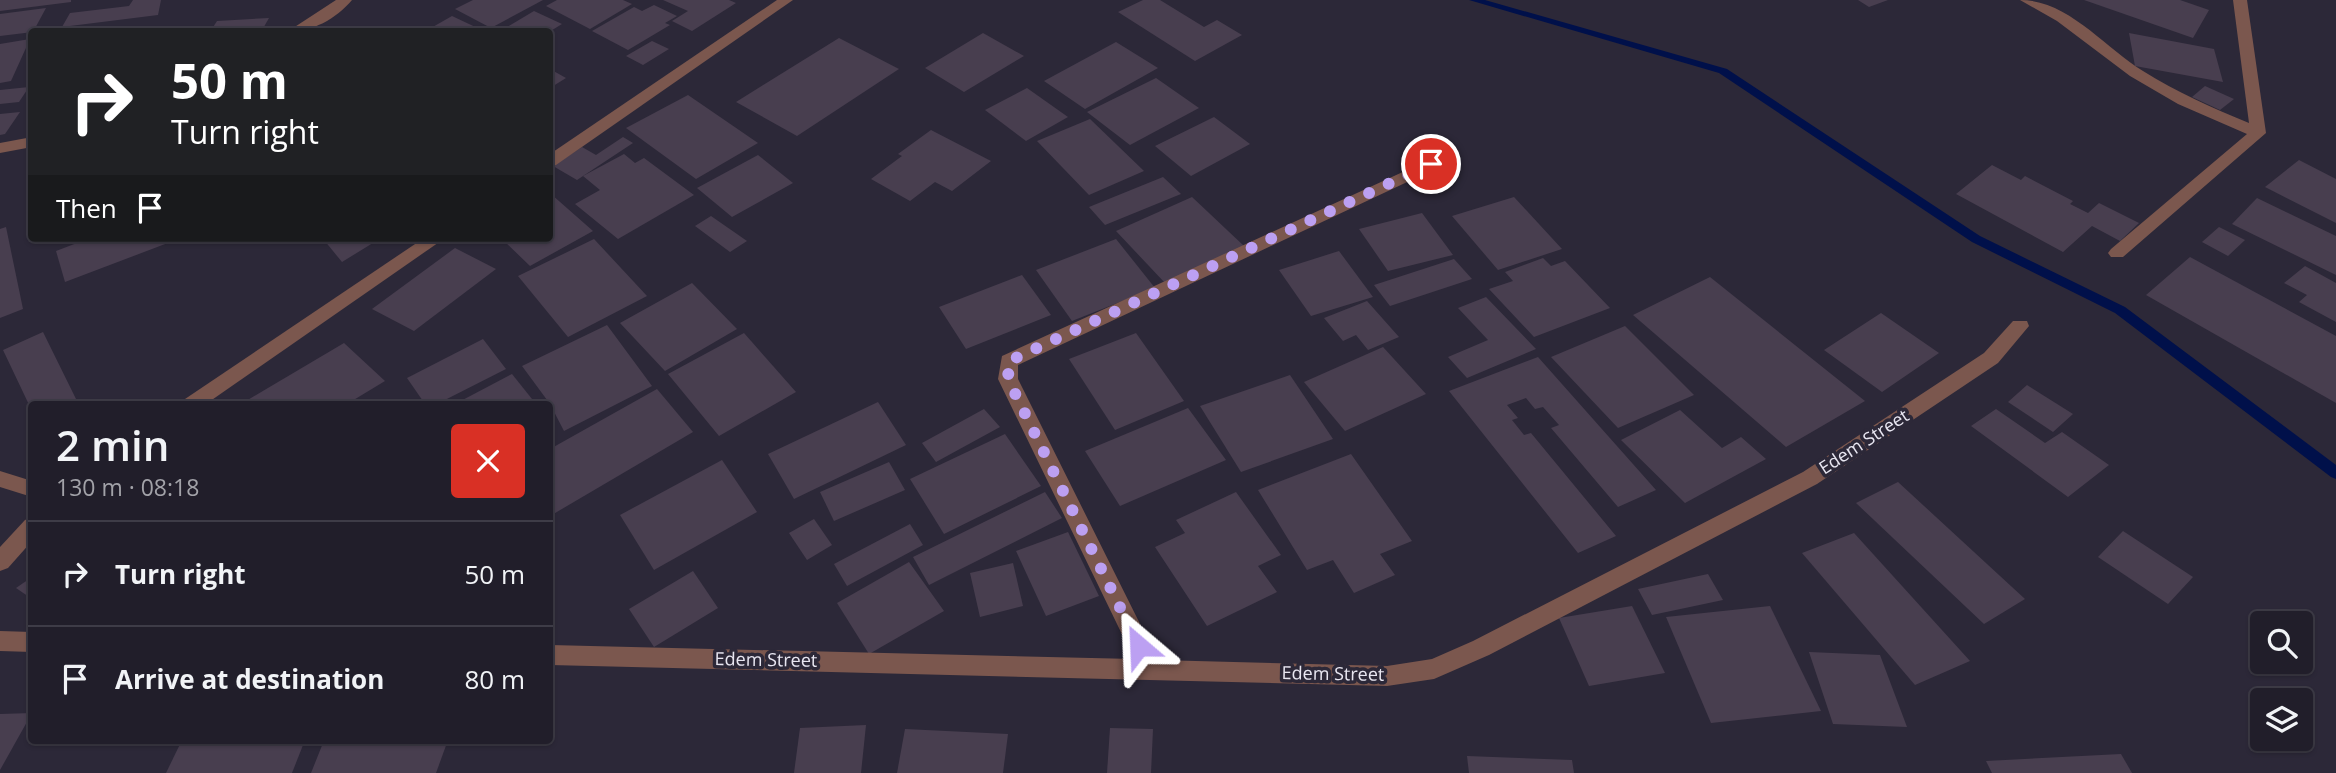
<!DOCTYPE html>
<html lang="en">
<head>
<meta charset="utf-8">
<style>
  :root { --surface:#211e2a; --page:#292732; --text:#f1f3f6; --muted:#a2a2a8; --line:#3e3c47 }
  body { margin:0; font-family:"Open Sans",sans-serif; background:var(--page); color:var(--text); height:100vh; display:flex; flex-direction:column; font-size:26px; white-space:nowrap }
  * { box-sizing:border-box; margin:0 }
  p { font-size:23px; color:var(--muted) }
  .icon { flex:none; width:38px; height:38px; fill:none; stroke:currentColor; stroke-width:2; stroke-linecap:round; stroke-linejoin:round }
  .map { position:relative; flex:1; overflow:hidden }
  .drawer { position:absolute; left:28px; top:401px; width:525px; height:343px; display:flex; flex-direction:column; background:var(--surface); border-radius:7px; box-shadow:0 2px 5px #0004,0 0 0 2px var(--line) }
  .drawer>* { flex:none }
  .banner { position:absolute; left:28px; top:28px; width:525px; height:214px; border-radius:7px; box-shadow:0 2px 5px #0004,0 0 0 2px var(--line); background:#202124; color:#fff; overflow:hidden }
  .fabs { position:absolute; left:2250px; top:611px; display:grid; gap:14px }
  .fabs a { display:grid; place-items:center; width:63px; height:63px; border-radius:7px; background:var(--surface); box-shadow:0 2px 5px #0004,0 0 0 2px var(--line); font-size:35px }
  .pin { position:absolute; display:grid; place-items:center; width:60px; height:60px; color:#fff; margin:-30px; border:4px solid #fff; border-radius:50%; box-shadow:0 2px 7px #0007 }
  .me { position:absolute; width:77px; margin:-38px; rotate:334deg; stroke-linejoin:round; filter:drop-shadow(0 0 5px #0008) }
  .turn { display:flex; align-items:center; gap:24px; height:147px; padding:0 28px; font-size:32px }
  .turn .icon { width:91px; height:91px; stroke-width:2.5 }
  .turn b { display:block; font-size:49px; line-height:60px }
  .then { display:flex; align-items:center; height:66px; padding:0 28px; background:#0003; gap:14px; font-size:26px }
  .round { display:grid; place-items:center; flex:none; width:74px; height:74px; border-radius:7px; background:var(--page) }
  .headline { display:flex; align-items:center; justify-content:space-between; height:119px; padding:0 28px }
  h1 { font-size:42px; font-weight:600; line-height:52px }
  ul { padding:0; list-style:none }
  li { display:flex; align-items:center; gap:21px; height:105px; padding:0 28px; border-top:2px solid var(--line) }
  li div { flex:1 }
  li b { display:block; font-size:26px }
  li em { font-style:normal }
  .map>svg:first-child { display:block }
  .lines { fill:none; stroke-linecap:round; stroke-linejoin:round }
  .stream { fill:#00104a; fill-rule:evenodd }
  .building { fill:#483e4f }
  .minor { fill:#7b574e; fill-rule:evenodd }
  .route { stroke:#bca0f2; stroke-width:12; stroke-dasharray:0 21.6 }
  .labels { text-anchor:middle; stroke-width:7; stroke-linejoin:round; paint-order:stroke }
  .street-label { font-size:18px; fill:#e8e6f1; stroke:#2c2838 }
</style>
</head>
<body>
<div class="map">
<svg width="2336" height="773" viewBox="0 0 2336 773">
  <rect width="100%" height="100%" fill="#2c2838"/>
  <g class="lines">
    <polygon class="stream" points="1469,0 1485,0 1727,69 1980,236 2125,307 2336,465 2336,479 2331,477 2115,313 1972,242 1719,73"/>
  </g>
  <g class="building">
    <polygon points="0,0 71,0 71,2 0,11"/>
    <polygon points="133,0 161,0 158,15 62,27 70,13 129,6"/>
    <polygon points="473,0 543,0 491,28 455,9"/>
    <polygon points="557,0 623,0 632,4 590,29 546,6"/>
    <polygon points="663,0 729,0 736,3 692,31 672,21 688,11"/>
    <polygon points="1143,0 1160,0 1204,27 1217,20 1242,35 1195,61 1118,12"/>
    <polygon points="1858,0 1888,0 1869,7"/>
    <polygon points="2084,0 2180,0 2209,10 2193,38"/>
    <polygon points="654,5 677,16 665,23 670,25 628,50 592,31 634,7 642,11"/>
    <polygon points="46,8 33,32 0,36 0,14"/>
    <polygon points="534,11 562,24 549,32 499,32"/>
    <polygon points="452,16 486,32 424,32"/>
    <polygon points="269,18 261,32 210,32 217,21"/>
    <polygon points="983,33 1024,56 964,92 925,68"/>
    <polygon points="2129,33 2214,49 2223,82 2135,66"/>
    <polygon points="839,38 899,69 797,136 736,102"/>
    <polygon points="30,39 11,81 0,83 0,44"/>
    <polygon points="652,41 669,49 643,65 626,56"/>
    <polygon points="1116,42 1158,68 1085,109 1044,81"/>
    <polygon points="550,69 566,78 550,88"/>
    <polygon points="1156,78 1199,108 1130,145 1087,112"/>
    <polygon points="2205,86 2234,99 2220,110 2192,97"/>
    <polygon points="29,87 19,102 0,104 0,90"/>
    <polygon points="1027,88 1068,117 1026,141 985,110"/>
    <polygon points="688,95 758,143 696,179 626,128"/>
    <polygon points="20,112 5,134 0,135 0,114"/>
    <polygon points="1214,117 1250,144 1191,176 1155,146"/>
    <polygon points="1090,119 1144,171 1089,195 1037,141"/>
    <polygon points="931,130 991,161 952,191 935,182 910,201 871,179 902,156 898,154"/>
    <polygon points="623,137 633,143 577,180 553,166 582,147 596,155"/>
    <polygon points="624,154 635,163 644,158 694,195 618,239 575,204 600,190 583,176"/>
    <polygon points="758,155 793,183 732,217 697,188"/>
    <polygon points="2299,160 2336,179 2336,223 2265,187"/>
    <polygon points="1992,165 2021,180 2025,176 2073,201 2070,204 2088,213 2099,203 2139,223 2120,241 2092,226 2063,252 1956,194"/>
    <polygon points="1163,177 1181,194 1105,225 1089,207"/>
    <polygon points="551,194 593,231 530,266 501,238 550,238"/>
    <polygon points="1192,197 1244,246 1165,283 1116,231"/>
    <polygon points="1514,197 1562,249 1498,270 1452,216"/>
    <polygon points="2257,198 2336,236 2336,275 2232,224"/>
    <polygon points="1422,213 1453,255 1388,271 1359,229"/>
    <polygon points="711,216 747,241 730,252 695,226"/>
    <polygon points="6,227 23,309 0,318 0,229"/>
    <polygon points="2219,227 2245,240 2228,256 2202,242"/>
    <polygon points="90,238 181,238 65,282 56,251"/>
    <polygon points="329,238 381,238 342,262 324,240"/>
    <polygon points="594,239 647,296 568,337 518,276"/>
    <polygon points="1116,239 1155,288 1072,321 1036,270"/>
    <polygon points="455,248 496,269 414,331 372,309"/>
    <polygon points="1339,251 1373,297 1311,316 1279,270"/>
    <polygon points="2190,257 2336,336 2336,403 2146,295"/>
    <polygon points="1543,258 1551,266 1565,261 1610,308 1534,337 1489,289 1513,281 1505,272"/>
    <polygon points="1454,259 1472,279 1390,306 1374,285"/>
    <polygon points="2305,266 2336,283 2336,322 2299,302 2307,295 2284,283"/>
    <polygon points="1022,275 1051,315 966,349 939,307"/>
    <polygon points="1710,277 1865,401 1786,447 1633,315"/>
    <polygon points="692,283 737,329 665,371 620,323"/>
    <polygon points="1486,297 1536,349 1467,378 1448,357 1488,340 1458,308"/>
    <polygon points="1367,301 1399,337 1368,350 1356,335 1343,341 1324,318"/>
    <polygon points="1881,313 1939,353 1882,392 1824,350"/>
    <polygon points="607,325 652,386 564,431 550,404 522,366"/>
    <polygon points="1625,326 1694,395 1618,428 1551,357"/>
    <polygon points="43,332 76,399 66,404 32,404 32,411 3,350"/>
    <polygon points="744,333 796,392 719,436 668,374"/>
    <polygon points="1136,333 1184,401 1115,430 1069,359"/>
    <polygon points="483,339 506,369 437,404 425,404 407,378"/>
    <polygon points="344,343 385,381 347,404 241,404"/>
    <polygon points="1383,347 1426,394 1345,431 1304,382"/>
    <polygon points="1538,357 1656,490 1618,507 1551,428 1559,425 1543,407 1535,409 1526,398 1507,405 1518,418 1512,420 1524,435 1531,433 1616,536 1578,553 1449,391"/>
    <polygon points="512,374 536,404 455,404"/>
    <polygon points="1290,375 1333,439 1241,472 1200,406"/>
    <polygon points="2027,385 2073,414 2053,432 2008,402"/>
    <polygon points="657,389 693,432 550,516 550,449"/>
    <polygon points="878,402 906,445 794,499 768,454"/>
    <polygon points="1188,408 1226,460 1120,506 1085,451"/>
    <polygon points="984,409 1000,427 936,462 922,443"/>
    <polygon points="1996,409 2045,443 2062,432 2109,465 2068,497 1971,426"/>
    <polygon points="1680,410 1722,448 1741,437 1766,459 1685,503 1621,440"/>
    <polygon points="1005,434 1041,486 944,534 910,479"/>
    <polygon points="1351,454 1412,541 1380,554 1395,575 1354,593 1333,560 1307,570 1258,490"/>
    <polygon points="722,460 757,512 654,570 620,515"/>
    <polygon points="889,462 905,490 834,521 820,492"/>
    <polygon points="1898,482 2025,599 1984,624 1856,503"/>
    <polygon points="1045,492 1062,518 929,585 913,557"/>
    <polygon points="1236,492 1281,555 1258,566 1277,592 1207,626 1155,547 1185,533 1176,520"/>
    <polygon points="814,519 832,545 807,560 789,533"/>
    <polygon points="910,524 923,545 847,586 834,564"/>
    <polygon points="2123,531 2193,577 2168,604 2098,557"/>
    <polygon points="1068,532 1099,596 1046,616 1016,551"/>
    <polygon points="1854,533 1970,661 1915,685 1802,553"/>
    <polygon points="909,562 944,611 869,654 837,603"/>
    <polygon points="1013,563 1023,606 980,617 970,573"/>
    <polygon points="693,571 718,608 654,647 629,609"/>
    <polygon points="1708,574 1723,600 1652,615 1638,589"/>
    <polygon points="32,577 32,599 16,588"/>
    <polygon points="1632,606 1665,673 1589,686 1559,618"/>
    <polygon points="1770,606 1821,711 1711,723 1666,617"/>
    <polygon points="1809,652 1880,655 1907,727 1833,724"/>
    <polygon points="32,713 0,770 0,714"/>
    <polygon points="866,725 861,773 794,773 800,728"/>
    <polygon points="1110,728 1153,729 1151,773 1107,773"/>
    <polygon points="905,729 1008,734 1003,773 897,773"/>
    <polygon points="182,740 305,740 292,773 166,773"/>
    <polygon points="448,740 436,773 311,773 323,743"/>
    <polygon points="2121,754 2132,773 1992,773 1986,761"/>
    <polygon points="1467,756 1572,760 1574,773 1469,773"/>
  </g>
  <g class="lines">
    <g class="minor">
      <path d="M336 0H352C336 19 312 32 287 32Z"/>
      <polygon points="777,0 793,0 556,165 550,166 550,154"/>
      <path d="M2020 0C2068 0 2104 47 2143 71 2177 92 2212 108 2249 123L2233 0H2247L2266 133 2123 257H2111L2108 253 2111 249 2247 134 2178 104 2130 76 2057 21Z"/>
      <polygon points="32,137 32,147 0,153 0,143"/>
      <polygon points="1431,159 1439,164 1437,168 1018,365 1018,379 1158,660 1387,666 1432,659 1473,641 1803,472 1984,353 2013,321 2027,321 2029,326 1998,363 1817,484 1489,655 1434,679 1387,686 550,665 550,645 1134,659 998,379 1002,356"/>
      <polygon points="424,238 445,238 206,404 182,404 185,399"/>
      <polygon points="0,471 32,481 32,497 0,487"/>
      <polygon points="32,517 32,541 8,568 0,571 0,547 25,520"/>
      <polygon points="0,631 32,632 32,652 0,651"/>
    </g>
  </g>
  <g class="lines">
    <polyline class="route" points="1139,646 1008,379 1009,361 1431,164"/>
  </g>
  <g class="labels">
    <g class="street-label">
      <text transform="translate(1864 442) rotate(-33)" y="6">Edem Street</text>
      <text transform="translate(766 660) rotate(1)" y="6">Edem Street</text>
      <text transform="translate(1333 674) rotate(1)" y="6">Edem Street</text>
    </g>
  </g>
</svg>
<div class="fabs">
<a><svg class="icon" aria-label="search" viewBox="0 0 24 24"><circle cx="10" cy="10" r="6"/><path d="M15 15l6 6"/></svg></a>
<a><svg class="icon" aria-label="layers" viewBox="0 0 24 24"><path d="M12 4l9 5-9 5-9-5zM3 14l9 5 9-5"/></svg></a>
</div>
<div class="pin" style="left:1431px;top:164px;background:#d93025"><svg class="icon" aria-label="arrive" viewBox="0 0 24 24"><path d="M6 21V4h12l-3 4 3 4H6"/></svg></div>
<svg class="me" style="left:1139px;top:646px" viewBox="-20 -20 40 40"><path d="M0-17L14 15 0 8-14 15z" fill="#bca0f2" stroke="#fff" stroke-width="4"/></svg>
<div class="banner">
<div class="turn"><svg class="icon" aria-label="right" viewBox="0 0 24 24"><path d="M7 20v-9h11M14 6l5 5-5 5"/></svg><div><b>50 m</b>Turn right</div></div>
<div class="then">Then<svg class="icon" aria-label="arrive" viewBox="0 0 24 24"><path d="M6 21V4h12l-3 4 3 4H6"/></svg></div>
</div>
<section class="drawer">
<div class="headline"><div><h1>2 min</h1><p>130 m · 08:18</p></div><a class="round" style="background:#d93025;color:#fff"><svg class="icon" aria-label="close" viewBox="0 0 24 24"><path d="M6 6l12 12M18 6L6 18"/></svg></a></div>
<ul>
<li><svg class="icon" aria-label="right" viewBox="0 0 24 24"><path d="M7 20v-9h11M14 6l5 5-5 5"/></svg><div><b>Turn right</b></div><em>50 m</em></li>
<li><svg class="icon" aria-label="arrive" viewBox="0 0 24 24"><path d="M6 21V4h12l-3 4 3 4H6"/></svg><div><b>Arrive at destination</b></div><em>80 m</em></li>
</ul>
</section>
</div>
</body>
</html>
